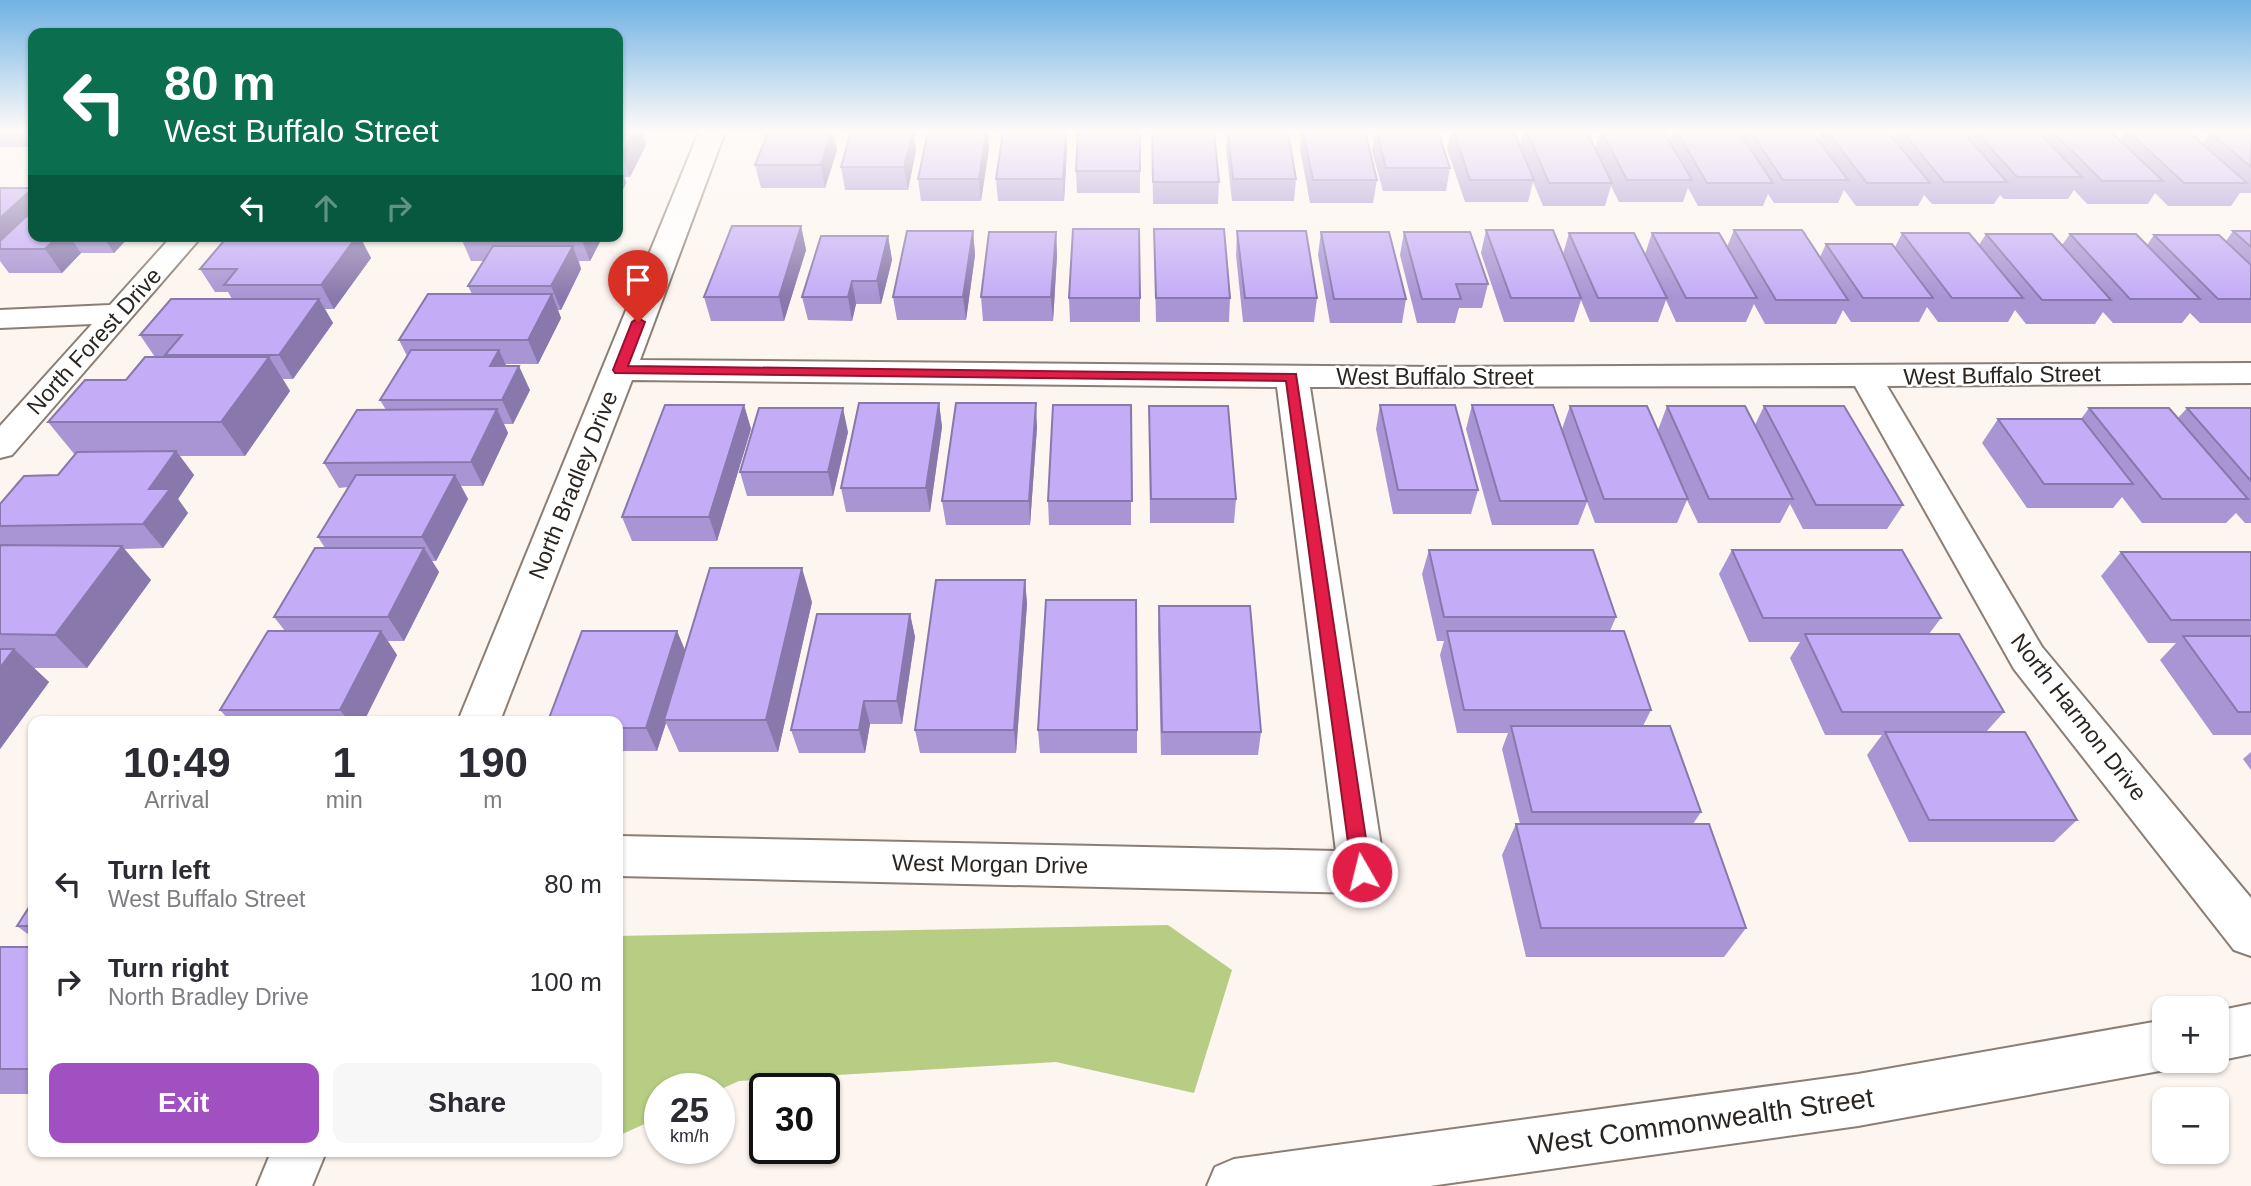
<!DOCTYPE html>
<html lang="en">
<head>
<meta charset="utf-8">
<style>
  :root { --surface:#fff; --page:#f7f7f7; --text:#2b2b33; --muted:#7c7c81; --accent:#a050c0 }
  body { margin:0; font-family:Helvetica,sans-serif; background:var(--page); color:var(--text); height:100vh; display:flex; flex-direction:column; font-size:26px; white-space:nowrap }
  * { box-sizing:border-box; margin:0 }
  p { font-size:23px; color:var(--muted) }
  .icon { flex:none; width:38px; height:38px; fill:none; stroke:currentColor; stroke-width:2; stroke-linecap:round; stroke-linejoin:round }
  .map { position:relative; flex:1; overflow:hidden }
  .sheet { position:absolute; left:28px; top:716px; width:595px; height:441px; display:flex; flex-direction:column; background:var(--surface); border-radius:14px; box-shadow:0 2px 5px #0004 }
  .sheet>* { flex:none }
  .top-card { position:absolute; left:28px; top:28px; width:595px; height:214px; border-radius:14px; box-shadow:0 2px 5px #0004; background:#0b6e4f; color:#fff; overflow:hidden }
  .controls { position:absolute; left:2152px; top:996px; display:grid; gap:14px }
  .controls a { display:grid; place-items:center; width:77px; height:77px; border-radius:14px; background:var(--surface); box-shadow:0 2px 5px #0004; font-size:35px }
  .speed { position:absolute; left:644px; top:1073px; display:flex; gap:14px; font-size:35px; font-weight:700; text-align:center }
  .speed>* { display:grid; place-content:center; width:91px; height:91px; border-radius:50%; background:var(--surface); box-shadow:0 2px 5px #0004; line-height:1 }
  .speed small { font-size:18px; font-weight:400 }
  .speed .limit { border:4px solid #111; border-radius:10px; background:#fff; color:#111 }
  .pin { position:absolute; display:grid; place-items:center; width:60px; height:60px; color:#fff; margin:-72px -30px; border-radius:50% 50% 50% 0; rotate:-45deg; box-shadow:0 0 7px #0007 }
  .pin .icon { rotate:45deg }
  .me { position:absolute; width:77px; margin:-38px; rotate:352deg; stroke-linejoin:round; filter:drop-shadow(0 0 5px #0008) }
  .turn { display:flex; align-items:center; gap:24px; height:147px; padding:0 21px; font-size:32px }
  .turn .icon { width:91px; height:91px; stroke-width:2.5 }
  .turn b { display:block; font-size:49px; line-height:60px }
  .lanes { display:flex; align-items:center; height:66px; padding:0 21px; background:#0003; justify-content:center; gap:35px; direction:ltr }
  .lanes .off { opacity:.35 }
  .eta { display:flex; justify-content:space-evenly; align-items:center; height:119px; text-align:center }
  .eta b { font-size:42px; font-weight:700; line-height:49px }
  .action { display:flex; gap:14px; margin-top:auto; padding:14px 21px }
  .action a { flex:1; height:80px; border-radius:14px; background:var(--accent); color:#fff; font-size:28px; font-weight:700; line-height:80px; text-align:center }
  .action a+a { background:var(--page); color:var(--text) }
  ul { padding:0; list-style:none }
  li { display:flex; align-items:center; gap:21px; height:98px; padding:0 21px }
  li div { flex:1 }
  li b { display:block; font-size:26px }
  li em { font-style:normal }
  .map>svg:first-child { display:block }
  .green { fill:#b7cd84 }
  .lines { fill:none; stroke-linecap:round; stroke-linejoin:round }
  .minor-casing { stroke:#8b7e75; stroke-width:4 }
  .tertiary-casing { stroke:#8b7e75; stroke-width:4 }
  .minor { fill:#fff; fill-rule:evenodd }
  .tertiary { fill:#fff; fill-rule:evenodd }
  .wall { fill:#a994d4 }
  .shaded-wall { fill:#8978ac }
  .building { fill:#c4acf6; stroke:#8978ac; stroke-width:2 }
  .route { fill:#e11d48; stroke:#92132f; stroke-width:2 }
  .labels { text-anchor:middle; stroke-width:5; stroke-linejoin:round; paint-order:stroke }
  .street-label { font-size:23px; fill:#2a2521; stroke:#fff }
  .near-street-label { font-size:28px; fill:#2a2521; stroke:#fff }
</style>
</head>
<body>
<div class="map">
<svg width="2251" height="1186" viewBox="0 0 2251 1186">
  <rect width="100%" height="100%" fill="#fdf5ef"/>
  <polygon class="green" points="1168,925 1232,970 1194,1093 1056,1062 739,1081 719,1090 660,1088 660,1117 618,1136 618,936"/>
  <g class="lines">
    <defs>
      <g id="minor">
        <polygon points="699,132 725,132 640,360 1436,367 2251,363 2251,383 1887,386 2042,647 2251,898 2251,956 2234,950 2014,669 1855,386 1310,387 1385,872 1378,887 1362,893 618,876 618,836 1336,851 1277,387 632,380 500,721 458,721"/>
        <polygon points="172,236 202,236 12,455 0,458 0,426 92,324 0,328 0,310 110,305"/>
        <polygon points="271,1152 326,1152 312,1186 257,1186"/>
      </g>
      <g id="tertiary">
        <polygon points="2251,1004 2251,1054 2217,1061 2216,1060 2217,1011"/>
        <polygon points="2165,1020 2165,1060 2184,1060 2165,1070 1858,1126 1430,1186 1207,1186 1215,1167 1234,1159 1858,1074"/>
      </g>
    </defs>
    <use href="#minor" class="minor-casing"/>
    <use href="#tertiary" class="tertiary-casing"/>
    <use href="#minor" class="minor"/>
    <use href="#tertiary" class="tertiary"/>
  </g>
  <g class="wall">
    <rect x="0" y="132" width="33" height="15"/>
    <polygon points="618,132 642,132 646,145 630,177 624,177 626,183 618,200"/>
    <polygon points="768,132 833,132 837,150 825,188 761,188 755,165"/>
    <polygon points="1066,132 1067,149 1064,201 998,201 996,179"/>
    <polygon points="1140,132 1140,193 1077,193 1076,171"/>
    <polygon points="1152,132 1219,182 1218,204 1153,204"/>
    <polygon points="1227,132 1288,132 1296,179 1294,201 1232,201 1226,148"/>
    <polygon points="1302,132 1365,132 1377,180 1373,203 1310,203 1300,149"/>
    <polygon points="1375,132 1438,132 1450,168 1446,191 1383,191 1372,151"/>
    <polygon points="1451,132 1514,132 1520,146 1523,132 1587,132 1595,148 1600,132 1664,132 1669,141 1672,132 1739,132 1743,139 1746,132 1812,132 1819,140 1822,132 1888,132 1893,138 1897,132 1963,132 1968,137 1971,132 2038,132 2043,137 2047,132 2111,132 2120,140 2125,132 2189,132 2203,143 2210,132 2251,132 2251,193 2240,193 2231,206 2168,206 2155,193 2148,204 2087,204 2074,190 2068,199 2004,199 2000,195 1994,204 1932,204 1924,195 1918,206 1856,206 1844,190 1838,203 1774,203 1768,194 1763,206 1698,206 1688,188 1683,202 1619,202 1611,186 1605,206 1543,206 1533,182 1528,202 1465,202 1447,149"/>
    <polygon points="989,148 981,201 921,201 918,179"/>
    <polygon points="916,150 908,190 845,190 841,167"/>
    <polygon points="0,188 33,236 130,236 114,253 81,253 62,273 9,273 0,261"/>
    <polygon points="801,226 806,250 784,321 711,321 704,297"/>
    <polygon points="1154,229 1230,298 1229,322 1156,322"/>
    <polygon points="1486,230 1563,254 1569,233 1645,254 1652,233 1727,247 1734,230 1820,257 1826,244 1895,247 1902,233 1979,245 1986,234 2062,245 2070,234 2147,245 2154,235 2226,241 2233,231 2251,231 2251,323 2200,323 2190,313 2182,323 2113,323 2103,312 2095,324 2026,324 2015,310 2008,322 1938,322 1927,307 1919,322 1851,322 1843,310 1836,324 1765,324 1754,304 1746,322 1676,322 1666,300 1658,322 1590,322 1581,300 1574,322 1504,322 1481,253"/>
    <polygon points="973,231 975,255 966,320 897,320 893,297"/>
    <polygon points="1237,231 1317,298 1314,322 1243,322 1236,255"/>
    <polygon points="1056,232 1057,256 1053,321 983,321 981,297"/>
    <polygon points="1321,232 1406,299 1402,323 1330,323 1318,255"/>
    <polygon points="1404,232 1488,284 1482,308 1459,308 1455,323 1417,323 1400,255"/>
    <polygon points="462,236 603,236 590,261 579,261 581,269 561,310 558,310 561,318 538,364 505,364 530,390 513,424 504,424 508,433 483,486 461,486 468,499 436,561 432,561 439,572 404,641 388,641 397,655 364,721 230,721 220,710 285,631 274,617 325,548 318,537 348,487 339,488 324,463 386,410 380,400 407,356 399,340 472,294 468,286 483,261 471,261 461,238"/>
    <polygon points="888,236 892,260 881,304 856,304 852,321 808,320 802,297"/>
    <polygon points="363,243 371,258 334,309 325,309 333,323 293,379 283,379 290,391 245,456 180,456 194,475 178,499 188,513 163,548 124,549 151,580 87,668 34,668 49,682 0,749 0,504 58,475 75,455 48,422 126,380 155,357 140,335 232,299 228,292 215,292 200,269"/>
    <polygon points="1069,298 1140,298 1140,322 1070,322"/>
    <polygon points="939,403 942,427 930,512 846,512 841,488"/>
    <polygon points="744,405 751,429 717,541 632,541 622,517"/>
    <polygon points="1131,405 1131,525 1049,525 1048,501"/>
    <polygon points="1380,405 1478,490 1471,514 1393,514 1376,429"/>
    <polygon points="1472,405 1562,429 1570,406 1658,430 1667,406 1755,425 1764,406 1903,505 1887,529 1803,529 1790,504 1780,523 1698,523 1687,500 1677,523 1595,523 1587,502 1578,525 1492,525 1466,429"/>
    <polygon points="1149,406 1236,499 1234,523 1150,523"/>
    <polygon points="2089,408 2178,418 2187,408 2251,408 2251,523 2245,523 2236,513 2226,523 2142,523 2122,497 2113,508 2027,508 1982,443 1998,419 2081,419"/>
    <polygon points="1037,427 1030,525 946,525 942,501"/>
    <polygon points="848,432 833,496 747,496 740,472"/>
    <polygon points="1429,550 1616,617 1610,631 1651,710 1643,726 1701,812 1693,824 1746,928 1724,957 1526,957 1502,855 1516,824 1520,824 1502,749 1508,733 1457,733 1440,655 1444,641 1437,641 1422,574"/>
    <polygon points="1732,550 1941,618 1929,634 2004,712 1986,732 2077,820 2054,842 1909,842 1867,755 1882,735 1825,735 1790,658 1800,642 1749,642 1719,574"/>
    <polygon points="2121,552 2251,552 2251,735 2213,735 2160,660 2176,643 2148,643 2101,576"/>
    <polygon points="1025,580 1027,604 1016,753 920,753 915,730"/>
    <polygon points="812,602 778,752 679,752 666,723 657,751 618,751 618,721 677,631 685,651"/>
    <polygon points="1159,606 1261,732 1258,755 1161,755 1158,630"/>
    <polygon points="910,614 915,637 902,724 870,724 865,753 799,753 791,730"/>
    <polygon points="1038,730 1137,730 1137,753 1040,753"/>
    <polygon points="2251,752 2251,770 2243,759"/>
    <polygon points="33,901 33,938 17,926"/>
    <rect x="0" y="947" width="33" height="147"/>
  </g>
  <g class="shaded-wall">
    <polygon points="26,132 33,132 33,137 31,137"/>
    <polygon points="634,132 642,132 646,145 630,177 622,154"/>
    <polygon points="831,132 833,132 837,150 825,188 821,165"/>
    <polygon points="913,132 914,132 916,150 908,190 904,167"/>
    <polygon points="986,132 988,132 989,148 981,201 979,179"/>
    <polygon points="1066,132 1067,149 1064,201 1063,179"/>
    <polygon points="619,160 626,183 618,200 618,163"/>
    <polygon points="33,188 33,227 0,249 0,218"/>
    <polygon points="801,226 806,250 784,321 779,297"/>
    <polygon points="973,231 975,255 966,320 963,297"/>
    <polygon points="1056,232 1057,256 1053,321 1051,297"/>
    <polygon points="58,236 69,236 81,253 62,273 45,249"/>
    <polygon points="103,236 130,236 114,253"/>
    <polygon points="357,236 368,236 363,243 371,258 334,309 321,285"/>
    <polygon points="582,236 603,236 590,261 581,238"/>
    <polygon points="888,236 892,260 881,304 877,281"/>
    <polygon points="573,246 581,269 561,310 551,286"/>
    <polygon points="852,281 856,304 852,321 848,297"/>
    <polygon points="552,294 561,318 538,364 528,340"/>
    <polygon points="319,299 333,323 293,379 279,355"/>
    <polygon points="499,350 510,374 490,366"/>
    <polygon points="269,357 290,391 245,456 221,422"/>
    <polygon points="519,366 530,390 513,424 502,400"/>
    <polygon points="939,403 942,427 930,512 926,488"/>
    <polygon points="1036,403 1037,427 1030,525 1029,501"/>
    <polygon points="744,405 751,429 717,541 709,517"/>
    <polygon points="843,408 848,432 833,496 828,472"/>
    <polygon points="497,409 508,433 483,486 471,462"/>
    <polygon points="176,451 194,475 178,499 188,513 163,548 143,524 149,489"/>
    <polygon points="455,475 468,499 436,561 422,537"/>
    <polygon points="122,546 151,580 87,668 55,635"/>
    <polygon points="424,548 439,572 404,641 388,617"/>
    <polygon points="802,568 812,602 778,752 766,720"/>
    <polygon points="1025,580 1027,604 1016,753 1014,730"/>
    <polygon points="910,614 915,637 902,724 897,701"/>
    <polygon points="381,631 397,655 364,721 349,721 340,710"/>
    <polygon points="677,631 687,655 664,720 666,723 657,751 646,728"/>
    <polygon points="14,649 49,682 0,749 0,668"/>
    <polygon points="864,701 870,724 865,753 859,730"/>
  </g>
  <g class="building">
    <polygon points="618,132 634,132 622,154 618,154"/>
    <polygon points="768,132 831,132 821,165 755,165"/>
    <polygon points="851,132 913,132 904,167 841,167"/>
    <polygon points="928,132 986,132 979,179 918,179"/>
    <polygon points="1003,132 1066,132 1063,179 996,179"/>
    <polygon points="1078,132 1140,132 1140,171 1076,171"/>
    <polygon points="1152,132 1214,132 1219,182 1153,182"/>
    <polygon points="1228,132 1288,132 1296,179 1233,179"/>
    <polygon points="1303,132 1365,132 1377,180 1313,180"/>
    <polygon points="1377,132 1438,132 1450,168 1386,168"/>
    <polygon points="1454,132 1514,132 1534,180 1470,180"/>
    <polygon points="1527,132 1587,132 1612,183 1549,183"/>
    <polygon points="1602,132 1664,132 1692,180 1627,180"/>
    <polygon points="1677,132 1739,132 1773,183 1707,183"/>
    <polygon points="1751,132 1812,132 1848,180 1783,180"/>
    <polygon points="1828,132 1888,132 1930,183 1867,183"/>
    <polygon points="1903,132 1963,132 2007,182 1944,182"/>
    <polygon points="1976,132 2038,132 2082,177 2017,177"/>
    <polygon points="2053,132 2111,132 2163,181 2102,181"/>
    <polygon points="2129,132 2189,132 2247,183 2184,183"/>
    <polygon points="2210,132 2251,132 2251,167"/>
    <polygon points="0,188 33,188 0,218"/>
    <polygon points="33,210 33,236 58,236 45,249 0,249 0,241"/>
    <polygon points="732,226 801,226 779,297 704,297"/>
    <polygon points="1073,229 1139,229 1140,298 1069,298"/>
    <polygon points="1154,229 1224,229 1230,298 1156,298"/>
    <polygon points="1486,230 1553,230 1581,298 1511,298"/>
    <polygon points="1734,230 1802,230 1848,300 1776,300"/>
    <polygon points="907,231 973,231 963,297 893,297"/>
    <polygon points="1237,231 1306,231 1317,298 1245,298"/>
    <polygon points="2233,231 2251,231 2251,247"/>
    <polygon points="989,232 1056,232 1051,297 981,297"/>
    <polygon points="1321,232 1389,232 1406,299 1334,299"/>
    <polygon points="1404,232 1470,232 1488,284 1456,284 1461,299 1422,299"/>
    <polygon points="1569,233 1634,233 1667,298 1598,298"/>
    <polygon points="1652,233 1719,233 1757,298 1686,298"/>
    <polygon points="1902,233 1969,233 2023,298 1952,298"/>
    <polygon points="1986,234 2052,234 2111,300 2042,300"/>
    <polygon points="2070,234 2136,234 2200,299 2130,299"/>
    <polygon points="2154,235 2219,235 2251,265 2251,299 2218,299"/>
    <polygon points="228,236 357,236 321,285 224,285 237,269 200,269"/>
    <polygon points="462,236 582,236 581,238 461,238"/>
    <polygon points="821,236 888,236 877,281 852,281 848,297 802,297"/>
    <polygon points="1826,244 1892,244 1933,298 1863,298"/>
    <polygon points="493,246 573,246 551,286 468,286"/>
    <polygon points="428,294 552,294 528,340 399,340"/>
    <polygon points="171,299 319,299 279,355 165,355 182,335 140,335"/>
    <polygon points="411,350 499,350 490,366 519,366 502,400 380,400"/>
    <polygon points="145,357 269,357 221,422 48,422 85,380 126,380"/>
    <polygon points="859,403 939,403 926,488 841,488"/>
    <polygon points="956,403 1036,403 1029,501 942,501"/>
    <polygon points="665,405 744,405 709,517 622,517"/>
    <polygon points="1053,405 1131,405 1132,501 1048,501"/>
    <polygon points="1380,405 1455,405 1478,490 1398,490"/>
    <polygon points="1472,405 1553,405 1587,501 1500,501"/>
    <polygon points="1149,406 1228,406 1236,499 1151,499"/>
    <polygon points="1570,406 1647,406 1688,499 1604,499"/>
    <polygon points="1667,406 1745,406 1793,499 1709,499"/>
    <polygon points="1764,406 1844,406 1903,505 1816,505"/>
    <polygon points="759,408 843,408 828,472 740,472"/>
    <polygon points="2089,408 2169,408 2248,499 2162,499"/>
    <polygon points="2187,408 2251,408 2251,481"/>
    <polygon points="497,409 471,462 324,463 357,410"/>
    <polygon points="1998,419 2082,419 2133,484 2044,484"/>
    <polygon points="176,451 149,489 170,489 143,524 0,526 0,504 24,476 58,475 77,452"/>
    <polygon points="356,475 455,475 422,537 318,537"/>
    <polygon points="0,545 122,546 55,635 0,634"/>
    <polygon points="315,548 424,548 388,617 274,617"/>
    <polygon points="1429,550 1593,550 1616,617 1444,617"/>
    <polygon points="1732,550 1902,550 1941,618 1763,618"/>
    <polygon points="2121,552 2251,552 2251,620 2171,620"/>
    <polygon points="710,568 802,568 766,720 664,720"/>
    <polygon points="936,580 1025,580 1014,730 915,730"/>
    <polygon points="1046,600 1136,600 1137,730 1038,730"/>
    <polygon points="1159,606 1250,606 1261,732 1162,732"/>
    <polygon points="817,614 910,614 897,701 864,701 859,730 791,730"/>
    <polygon points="268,631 381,631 340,710 220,710"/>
    <polygon points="582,631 677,631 646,728 618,728 618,721 548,721"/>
    <polygon points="1447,631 1624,631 1651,710 1464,710"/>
    <polygon points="1805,634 1959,634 2004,712 1842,712"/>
    <polygon points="2183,636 2251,636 2251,712 2238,712"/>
    <polygon points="0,649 14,649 0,668"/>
    <polygon points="1511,726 1670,726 1701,812 1532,812"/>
    <polygon points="1885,732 2025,732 2077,820 1929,820"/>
    <polygon points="1516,824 1709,824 1746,928 1541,928"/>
    <polygon points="33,901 33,926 17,926"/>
    <rect x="0" y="947" width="33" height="122"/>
  </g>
  <linearGradient id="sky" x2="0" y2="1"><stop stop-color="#70b2e4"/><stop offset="0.44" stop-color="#fefaf8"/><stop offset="1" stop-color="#fefaf8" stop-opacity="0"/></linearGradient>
  <rect width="2251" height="298" fill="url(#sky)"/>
  <polygon class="route" points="638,318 645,322 628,366 1296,374 1371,872 1369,878 1362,880 1355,878 1352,872 1286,381 615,373 613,370 632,322"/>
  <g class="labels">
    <g class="street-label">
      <text transform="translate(94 341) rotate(-48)" y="8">North Forest Drive</text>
      <text transform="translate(2002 375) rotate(-1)" y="8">West Buffalo Street</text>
      <text x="1435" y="385">West Buffalo Street</text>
      <text transform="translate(573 485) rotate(-68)" y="8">North Bradley Drive</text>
      <text transform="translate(2079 717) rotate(52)" y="8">North Harmon Drive</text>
      <text transform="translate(990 864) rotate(1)" y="8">West Morgan Drive</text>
    </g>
    <g class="near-street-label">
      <text transform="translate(1701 1121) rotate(-8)" y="10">West Commonwealth Street</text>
    </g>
  </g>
</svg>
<div class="controls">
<a>+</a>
<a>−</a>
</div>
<div class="speed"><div>25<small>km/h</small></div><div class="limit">30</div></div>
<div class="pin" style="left:638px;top:322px;background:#d93025"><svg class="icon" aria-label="arrive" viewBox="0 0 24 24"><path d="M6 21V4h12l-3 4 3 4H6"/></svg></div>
<svg class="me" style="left:1362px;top:872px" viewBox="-20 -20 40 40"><circle r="17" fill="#e11d48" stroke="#fff" stroke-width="3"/><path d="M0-11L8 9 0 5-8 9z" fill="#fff"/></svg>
<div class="top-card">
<div class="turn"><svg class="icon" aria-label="left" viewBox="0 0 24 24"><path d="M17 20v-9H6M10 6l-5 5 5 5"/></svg><div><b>80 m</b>West Buffalo Street</div></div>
<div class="lanes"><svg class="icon" aria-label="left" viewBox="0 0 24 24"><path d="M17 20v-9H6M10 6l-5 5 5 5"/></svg><svg class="icon off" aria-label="ahead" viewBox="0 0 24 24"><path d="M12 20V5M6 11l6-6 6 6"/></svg><svg class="icon off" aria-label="right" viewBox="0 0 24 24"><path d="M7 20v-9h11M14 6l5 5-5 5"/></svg></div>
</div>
<section class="sheet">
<div class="eta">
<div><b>10:49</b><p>Arrival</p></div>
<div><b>1</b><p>min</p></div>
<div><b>190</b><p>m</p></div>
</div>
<ul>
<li><svg class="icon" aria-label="left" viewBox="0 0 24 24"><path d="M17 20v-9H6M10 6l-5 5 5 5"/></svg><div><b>Turn left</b><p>West Buffalo Street</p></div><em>80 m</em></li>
<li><svg class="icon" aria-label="right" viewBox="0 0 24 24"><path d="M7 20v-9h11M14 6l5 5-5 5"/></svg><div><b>Turn right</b><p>North Bradley Drive</p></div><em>100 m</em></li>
</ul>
<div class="action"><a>Exit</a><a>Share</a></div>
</section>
</div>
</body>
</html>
